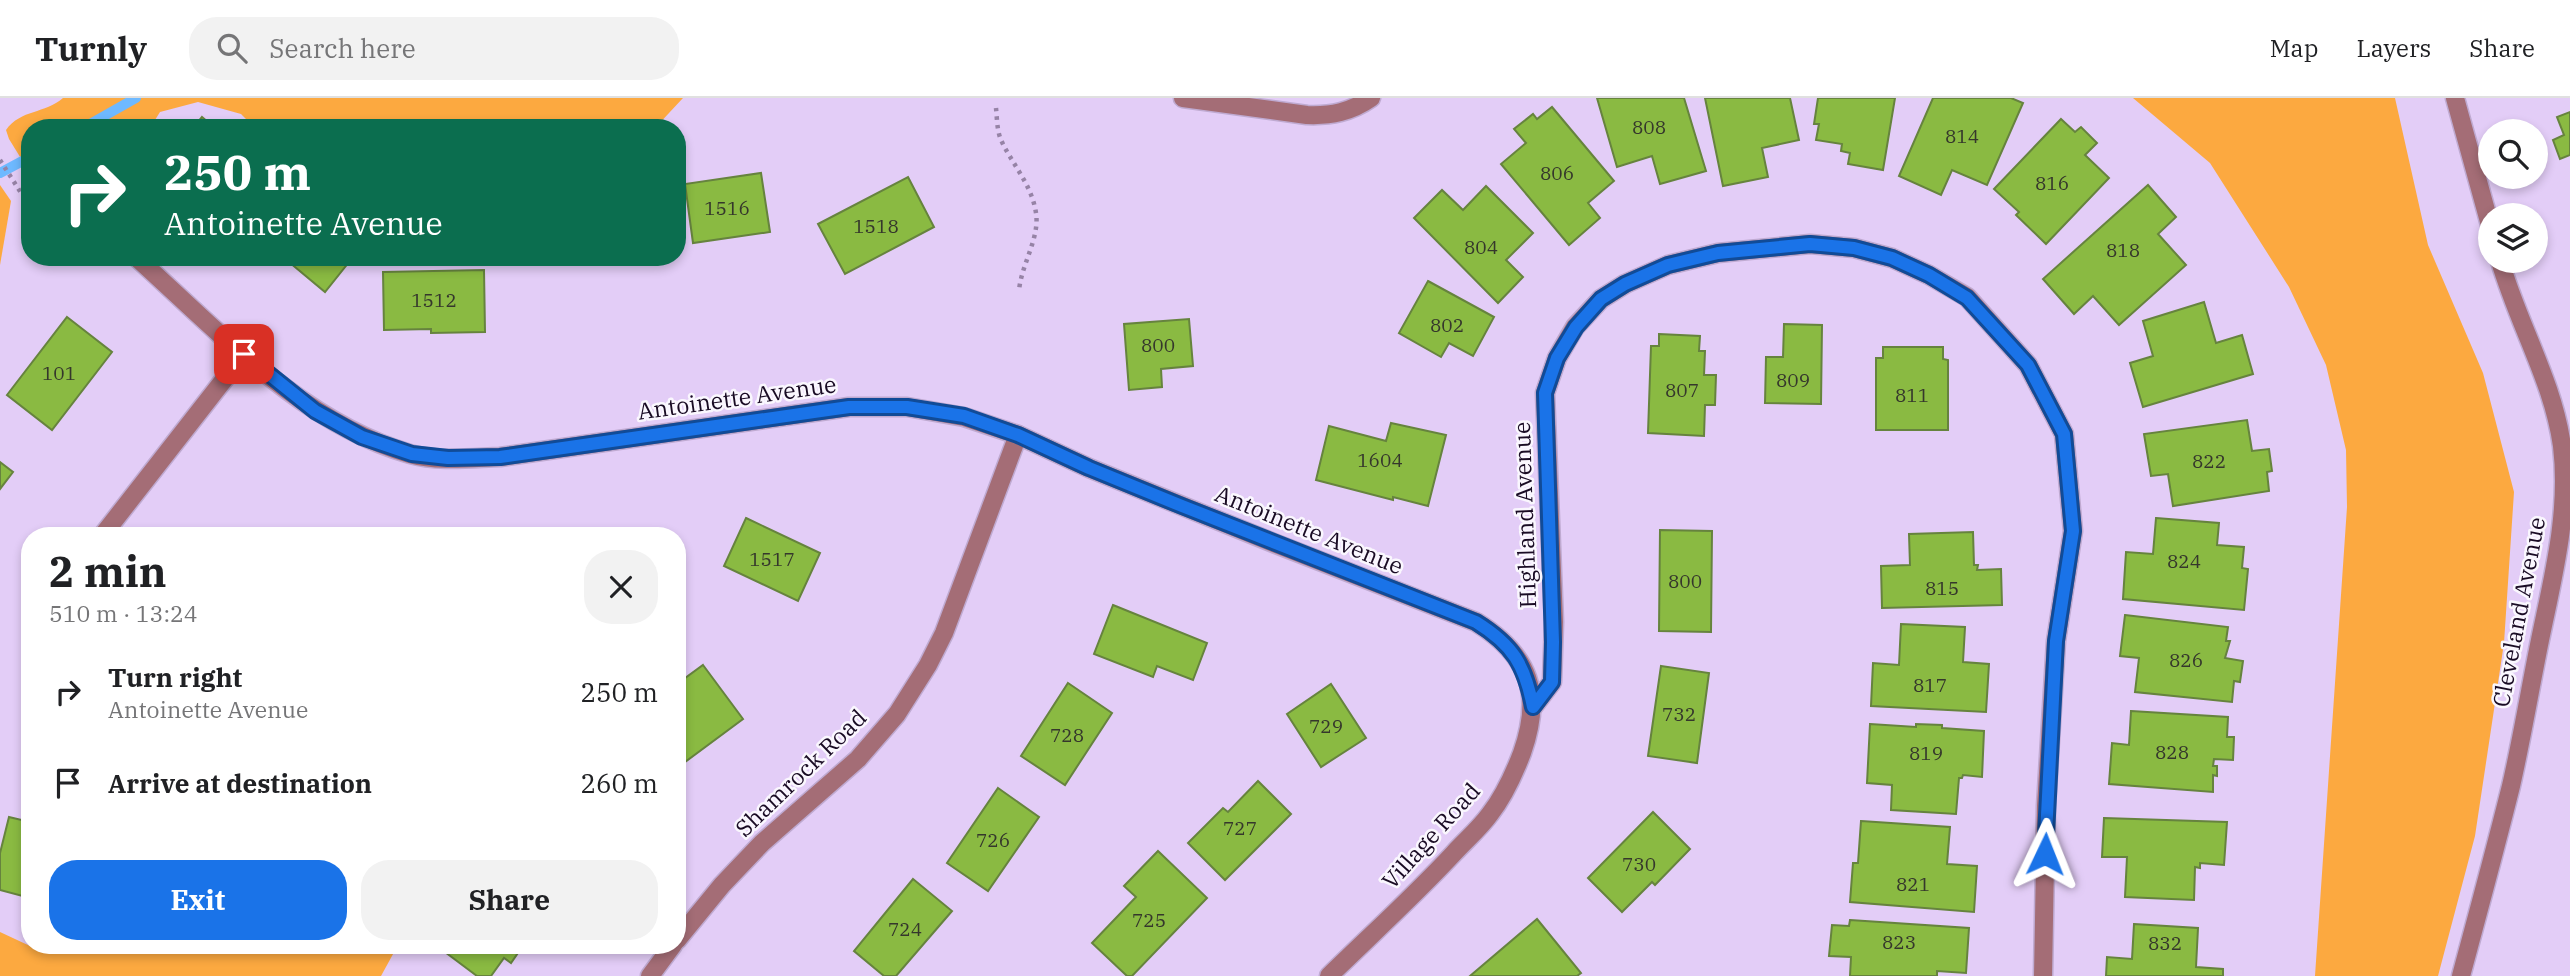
<!DOCTYPE html>
<html lang="en">
<head>
<meta charset="utf-8">
<style>
  :root { --surface:#fff; --page:#f2f2f2; --text:#202124; --muted:#757577; --line:#e0e0e0; --accent:#1a73e8 }
  body { margin:0; font-family:"IBM Plex Serif",serif; background:var(--page); color:var(--text); height:100vh; display:flex; flex-direction:column; font-size:26px; white-space:nowrap }
  * { box-sizing:border-box; margin:0 }
  p { font-size:23px; color:var(--muted) }
  .icon { flex:none; width:38px; height:38px; fill:none; stroke:currentColor; stroke-width:2; stroke-linecap:round; stroke-linejoin:round }
  .map { position:relative; flex:1; overflow:hidden }
  .side { position:absolute; left:21px; top:429px; width:665px; height:427px; display:flex; flex-direction:column; background:var(--surface); border-radius:28px; box-shadow:0 4px 10px #0003 }
  .side>* { flex:none }
  .hud { position:absolute; left:21px; top:21px; width:665px; height:147px; border-radius:28px; box-shadow:0 4px 10px #0003; background:#0b6e4f; color:#fff; overflow:hidden }
  .fabs { position:absolute; left:2478px; top:21px; display:grid; gap:14px }
  .fabs a { display:grid; place-items:center; width:70px; height:70px; border-radius:50%; background:var(--surface); box-shadow:0 4px 10px #0003; font-size:35px }
  .pin { position:absolute; display:grid; place-items:center; width:60px; height:60px; color:#fff; margin:-30px; border-radius:14px; box-shadow:0 4px 10px #0006 }
  .me { position:absolute; width:77px; margin:-38px; rotate:2deg; stroke-linejoin:round; filter:drop-shadow(0 0 5px #0008) }
  .turn { display:flex; align-items:center; gap:24px; height:147px; padding:0 28px; font-size:32px }
  .turn .icon { width:91px; height:91px; stroke-width:2.5 }
  .turn b { display:block; font-size:49px; line-height:60px }
  .round { display:grid; place-items:center; flex:none; width:74px; height:74px; border-radius:28px; background:var(--page) }
  .head { display:flex; align-items:center; justify-content:space-between; height:119px; padding:0 28px }
  h1 { font-size:42px; font-weight:700; line-height:52px }
  .cta { display:flex; gap:14px; margin-top:auto; padding:14px 28px }
  .cta a { flex:1; height:80px; border-radius:28px; background:var(--accent); color:#fff; font-size:28px; font-weight:700; line-height:80px; text-align:center }
  .cta a+a { background:var(--page); color:var(--text) }
  ul { padding:0; list-style:none }
  li { display:flex; align-items:center; gap:21px; height:91px; padding:0 28px }
  li div { flex:1 }
  li b { display:block; font-size:26px }
  li em { font-style:normal }
  header { display:flex; align-items:center; gap:42px; box-sizing:border-box; height:98px; padding:0 35px; background:var(--surface); border-bottom:2px solid var(--line) }
  header strong { font-size:33px }
  nav { display:flex; gap:38px; margin-inline-start:auto; font-size:24px }
  .search { width:490px; height:63px; background:var(--page); display:flex; align-items:center; gap:18px; box-sizing:border-box; padding:0 24px; border-radius:28px; color:var(--muted); font-size:26px }
  .map>svg:first-child { display:block }
  .green { fill:#fca940 }
  .lines { fill:none; stroke-linecap:round; stroke-linejoin:round }
  .stream { stroke:#6eb9ff; stroke-width:10 }
  .building { fill:#8aba42; stroke:#66833e; stroke-width:2 }
  .minor-casing { stroke:#bfaad1; stroke-width:21 }
  .path { stroke:#9683a6; stroke-width:4.5; stroke-dasharray:3.5 5; stroke-linecap:butt }
  .minor { stroke:#a46d76; stroke-width:18 }
  .route-casing { stroke:#114b97; stroke-width:18 }
  .route { stroke:#1a73e8; stroke-width:12 }
  .labels { text-anchor:middle; stroke-width:5; stroke-linejoin:round; paint-order:stroke }
  .number-label { font-size:19px; fill:#35372c }
  .street-label { font-size:23px; fill:#190b24; stroke:#faf7fe }
</style>
</head>
<body>
<header>
<strong>Turnly</strong>
<div class="search"><svg class="icon" aria-label="search" viewBox="0 0 24 24"><circle cx="10" cy="10" r="6"/><path d="M15 15l6 6"/></svg>Search here</div>
<nav><a>Map</a><a>Layers</a><a>Share</a></nav>
</header>
<div class="map">
<svg width="2570" height="878" viewBox="0 0 2570 878">
  <rect width="100%" height="100%" fill="#e3cdf7"/>
  <g class="green">
    <path d="M63 0H683L655 30H255L241 16 198 4 160 14 150 30H30V75L9 41 6 32C21 11 45 16 63 0Z"/>
    <polygon points="2133,0 2395,0 2428,147 2483,275 2514,394 2504,545 2475,738 2438,878 2315,878 2347,409 2346,352 2326,267 2289,189 2210,65"/>
    <polygon points="0,87 11,103 0,167"/>
    <polygon points="0,834 30,848 398,847 381,878 0,878"/>
  </g>
  <g class="lines">
    <g class="stream">
      <polyline points="83,30 136,0"/>
      <polyline points="0,75 30,59"/>
    </g>
  </g>
  <g class="building">
    <polygon points="1597,0 1684,0 1706,73 1660,86 1652,58 1617,69"/>
    <polygon points="1705,0 1790,0 1799,42 1762,50 1768,79 1723,88"/>
    <polygon points="1818,0 1895,0 1883,72 1848,66 1850,55 1841,53 1842,46 1816,42 1819,26 1814,26"/>
    <polygon points="1933,0 2011,0 2023,5 1987,87 1952,72 1941,97 1899,78"/>
    <polygon points="1552,9 1614,83 1588,105 1600,120 1569,147 1501,66 1526,45 1514,31 1533,16 1537,21"/>
    <polygon points="2570,14 2570,57 2560,61 2553,42 2564,37 2557,19"/>
    <polygon points="202,19 215,30 193,30"/>
    <polygon points="2061,21 2075,34 2081,29 2097,45 2085,57 2109,80 2046,146 2016,117 2019,114 1994,91"/>
    <polygon points="761,75 770,134 693,145 685,86"/>
    <polygon points="908,79 934,129 845,176 818,126"/>
    <polygon points="2148,87 2176,119 2158,136 2186,167 2119,227 2093,198 2074,216 2043,181"/>
    <polygon points="1486,88 1533,135 1506,162 1523,179 1498,205 1414,120 1442,92 1463,112"/>
    <polygon points="283,159 353,159 325,194"/>
    <polygon points="484,172 485,234 431,235 431,231 384,232 383,174"/>
    <polygon points="1428,183 1494,219 1473,258 1449,245 1441,259 1399,235"/>
    <polygon points="2204,204 2216,245 2242,237 2253,276 2143,309 2130,265 2153,258 2143,223"/>
    <polygon points="67,219 112,254 52,332 7,297"/>
    <polygon points="1189,221 1193,268 1161,271 1162,289 1129,292 1124,226"/>
    <polygon points="1784,226 1822,227 1821,306 1765,305 1766,259 1783,259"/>
    <polygon points="1659,236 1700,238 1699,253 1705,253 1704,277 1716,277 1715,307 1705,307 1704,338 1648,335 1651,248 1659,248"/>
    <polygon points="1883,249 1943,249 1943,261 1948,262 1948,332 1876,332 1876,260 1883,260"/>
    <polygon points="2247,322 2252,353 2269,351 2272,373 2267,374 2269,393 2173,408 2168,376 2151,378 2144,336"/>
    <polygon points="1391,325 1446,337 1428,408 1393,399 1393,402 1316,382 1329,328 1386,343"/>
    <polygon points="0,364 13,374 0,391"/>
    <polygon points="746,420 820,455 798,503 724,468"/>
    <polygon points="2156,420 2219,425 2217,447 2244,449 2242,470 2248,471 2244,512 2123,501 2126,454 2153,456"/>
    <polygon points="1660,432 1712,433 1711,534 1659,533"/>
    <polygon points="1973,434 1974,467 1978,467 1977,472 2001,471 2002,507 1882,510 1881,468 1910,467 1909,436"/>
    <polygon points="1113,507 1207,545 1193,582 1157,568 1153,579 1094,556"/>
    <polygon points="2125,517 2228,529 2226,543 2230,543 2225,560 2243,563 2240,584 2234,583 2232,604 2135,594 2139,560 2120,558"/>
    <polygon points="1901,526 1965,529 1963,564 1989,566 1986,614 1871,608 1873,565 1899,567"/>
    <polygon points="703,567 743,621 677,670 677,586"/>
    <polygon points="1661,568 1709,575 1697,665 1648,658"/>
    <polygon points="1068,585 1112,615 1065,687 1021,658"/>
    <polygon points="1331,586 1366,640 1321,669 1287,616"/>
    <polygon points="2131,613 2228,619 2227,639 2234,639 2233,662 2214,661 2213,668 2217,668 2217,678 2213,677 2213,694 2109,686 2112,645 2129,647"/>
    <polygon points="1870,626 1916,629 1916,626 1942,627 1942,630 1984,633 1982,679 1963,677 1962,680 1959,680 1956,716 1891,712 1892,687 1867,685"/>
    <polygon points="1258,683 1291,716 1225,782 1188,745 1223,710 1228,714"/>
    <polygon points="998,690 1039,719 988,793 947,765"/>
    <polygon points="1653,714 1690,751 1655,787 1652,784 1622,814 1588,780"/>
    <polygon points="9,719 30,724 30,800 0,792 0,755"/>
    <polygon points="2104,720 2227,724 2224,767 2200,765 2200,770 2195,769 2194,802 2125,799 2127,759 2102,759"/>
    <polygon points="1861,723 1950,729 1947,766 1977,768 1974,814 1850,804 1853,765 1858,765"/>
    <polygon points="1158,753 1207,800 1132,878 1127,878 1092,845 1136,799 1124,788"/>
    <polygon points="913,781 952,813 896,878 884,878 854,853"/>
    <polygon points="1537,821 1581,875 1577,878 1470,878"/>
    <polygon points="1850,822 1969,830 1966,875 1937,873 1937,878 1850,878 1851,859 1829,858 1832,827 1849,828"/>
    <polygon points="2134,826 2198,830 2196,869 2223,871 2223,878 2106,878 2107,859 2132,861"/>
    <polygon points="450,847 519,847 522,849 511,865 504,860 491,878 477,878 445,854"/>
  </g>
  <g class="lines">
    <defs>
      <g id="minor">
        <path d="M1183 0 1307 17C1331 18 1351 14 1371 0"/>
        <polyline points="2455,0 2490,127"/>
        <path d="M136 159C217 232 302 325 410 356 438 364 471 360 500 359L849 309H907L964 319 1018 337 1089 370 1276 446 1476 524C1530 557 1543 596 1522 655 1514 676 1504 698 1490 716 1480 730 1466 742 1454 755 1414 798 1371 837 1329 878"/>
        <polyline points="102,438 244,256"/>
        <polyline points="1533,609 1552,584 1554,524 1545,295 1557,260 1575,229 1601,201 1625,186 1668,167 1718,155 1810,146 1854,150 1892,160 1929,177 1967,199 2028,267 2064,336 2073,433 2056,543 2046,708 2043,878"/>
        <polyline points="677,842 722,787 762,745 858,661 897,616 928,567 944,535 1018,337"/>
        <polyline points="650,878 673,847"/>
        <path d="M2461 878C2478 815 2495 752 2511 688 2522 640 2530 591 2540 542 2553 479 2570 414 2562 348 2553 283 2518 226 2500 163"/>
      </g>
    </defs>
    <use href="#minor" class="minor-casing"/>
    <g class="path">
      <path d="M996 10C997 20 997 33 1001 42 1012 66 1032 87 1036 115 1040 140 1021 167 1019 193"/>
      <polyline points="0,62 30,109"/>
    </g>
    <use href="#minor" class="minor"/>
  </g>
  <g class="lines">
    <defs>
      <path id="route" d="M244 256 315 313 362 339 412 356 448 360 500 359 849 309H907L964 318 1018 337 1089 370 1182 408 1476 524C1513 547 1525 567 1533 609L1552 584 1553 544 1545 295 1557 260 1576 229 1601 201 1625 186 1668 167 1718 155 1810 146 1854 150 1892 160 1929 177 1967 200 2028 267 2064 336 2073 433 2056 543 2045 756"/>
    </defs>
    <use href="#route" class="route-casing"/>
    <use href="#route" class="route"/>
  </g>
  <g class="labels">
    <g class="number-label">
      <text x="1649" y="36">808</text>
      <text x="1962" y="45">814</text>
      <text x="1557" y="82">806</text>
      <text x="2052" y="92">816</text>
      <text x="727" y="117">1516</text>
      <text x="876" y="135">1518</text>
      <text x="1481" y="156">804</text>
      <text x="2123" y="159">818</text>
      <text x="434" y="209">1512</text>
      <text x="1447" y="234">802</text>
      <text x="1158" y="254">800</text>
      <text x="59" y="282">101</text>
      <text x="1793" y="289">809</text>
      <text x="1682" y="299">807</text>
      <text x="1912" y="304">811</text>
      <text x="1380" y="369">1604</text>
      <text x="2209" y="370">822</text>
      <text x="772" y="468">1517</text>
      <text x="2184" y="470">824</text>
      <text x="1685" y="490">800</text>
      <text x="1942" y="497">815</text>
      <text x="2186" y="569">826</text>
      <text x="1930" y="594">817</text>
      <text x="1679" y="623">732</text>
      <text x="1326" y="635">729</text>
      <text x="1067" y="644">728</text>
      <text x="2172" y="661">828</text>
      <text x="1926" y="662">819</text>
      <text x="1240" y="737">727</text>
      <text x="993" y="749">726</text>
      <text x="1639" y="773">730</text>
      <text x="1913" y="793">821</text>
      <text x="1149" y="829">725</text>
      <text x="905" y="838">724</text>
      <text x="1899" y="851">823</text>
      <text x="2165" y="852">832</text>
    </g>
    <g class="street-label">
      <text transform="translate(737 300) rotate(-8)" y="8">Antoinette Avenue</text>
      <text transform="translate(1525 417) rotate(-92)" y="8">Highland Avenue</text>
      <text transform="translate(1309 432) rotate(22)" y="8">Antoinette Avenue</text>
      <text transform="translate(2519 514) rotate(-79)" y="8">Cleveland Avenue</text>
      <text transform="translate(801 675) rotate(-44)" y="8">Shamrock Road</text>
      <text transform="translate(1431 738) rotate(-48)" y="8">Village Road</text>
    </g>
  </g>
</svg>
<div class="fabs">
<a><svg class="icon" aria-label="search" viewBox="0 0 24 24"><circle cx="10" cy="10" r="6"/><path d="M15 15l6 6"/></svg></a>
<a><svg class="icon" aria-label="layers" viewBox="0 0 24 24"><path d="M12 4l9 5-9 5-9-5zM3 14l9 5 9-5"/></svg></a>
</div>
<div class="pin" style="left:244px;top:256px;background:#d93025"><svg class="icon" aria-label="arrive" viewBox="0 0 24 24"><path d="M6 21V4h12l-3 4 3 4H6"/></svg></div>
<svg class="me" style="left:2045px;top:756px" viewBox="-20 -20 40 40"><path d="M0-17L14 15 0 8-14 15z" fill="#1a73e8" stroke="#fff" stroke-width="4"/></svg>
<div class="hud">
<div class="turn"><svg class="icon" aria-label="right" viewBox="0 0 24 24"><path d="M7 20v-9h11M14 6l5 5-5 5"/></svg><div><b>250 m</b>Antoinette Avenue</div></div>
</div>
<section class="side">
<div class="head"><div><h1>2 min</h1><p>510 m · 13:24</p></div><a class="round"><svg class="icon" aria-label="close" viewBox="0 0 24 24"><path d="M6 6l12 12M18 6L6 18"/></svg></a></div>
<ul>
<li><svg class="icon" aria-label="right" viewBox="0 0 24 24"><path d="M7 20v-9h11M14 6l5 5-5 5"/></svg><div><b>Turn right</b><p>Antoinette Avenue</p></div><em>250 m</em></li>
<li><svg class="icon" aria-label="arrive" viewBox="0 0 24 24"><path d="M6 21V4h12l-3 4 3 4H6"/></svg><div><b>Arrive at destination</b></div><em>260 m</em></li>
</ul>
<div class="cta"><a>Exit</a><a>Share</a></div>
</section>
</div>
</body>
</html>
